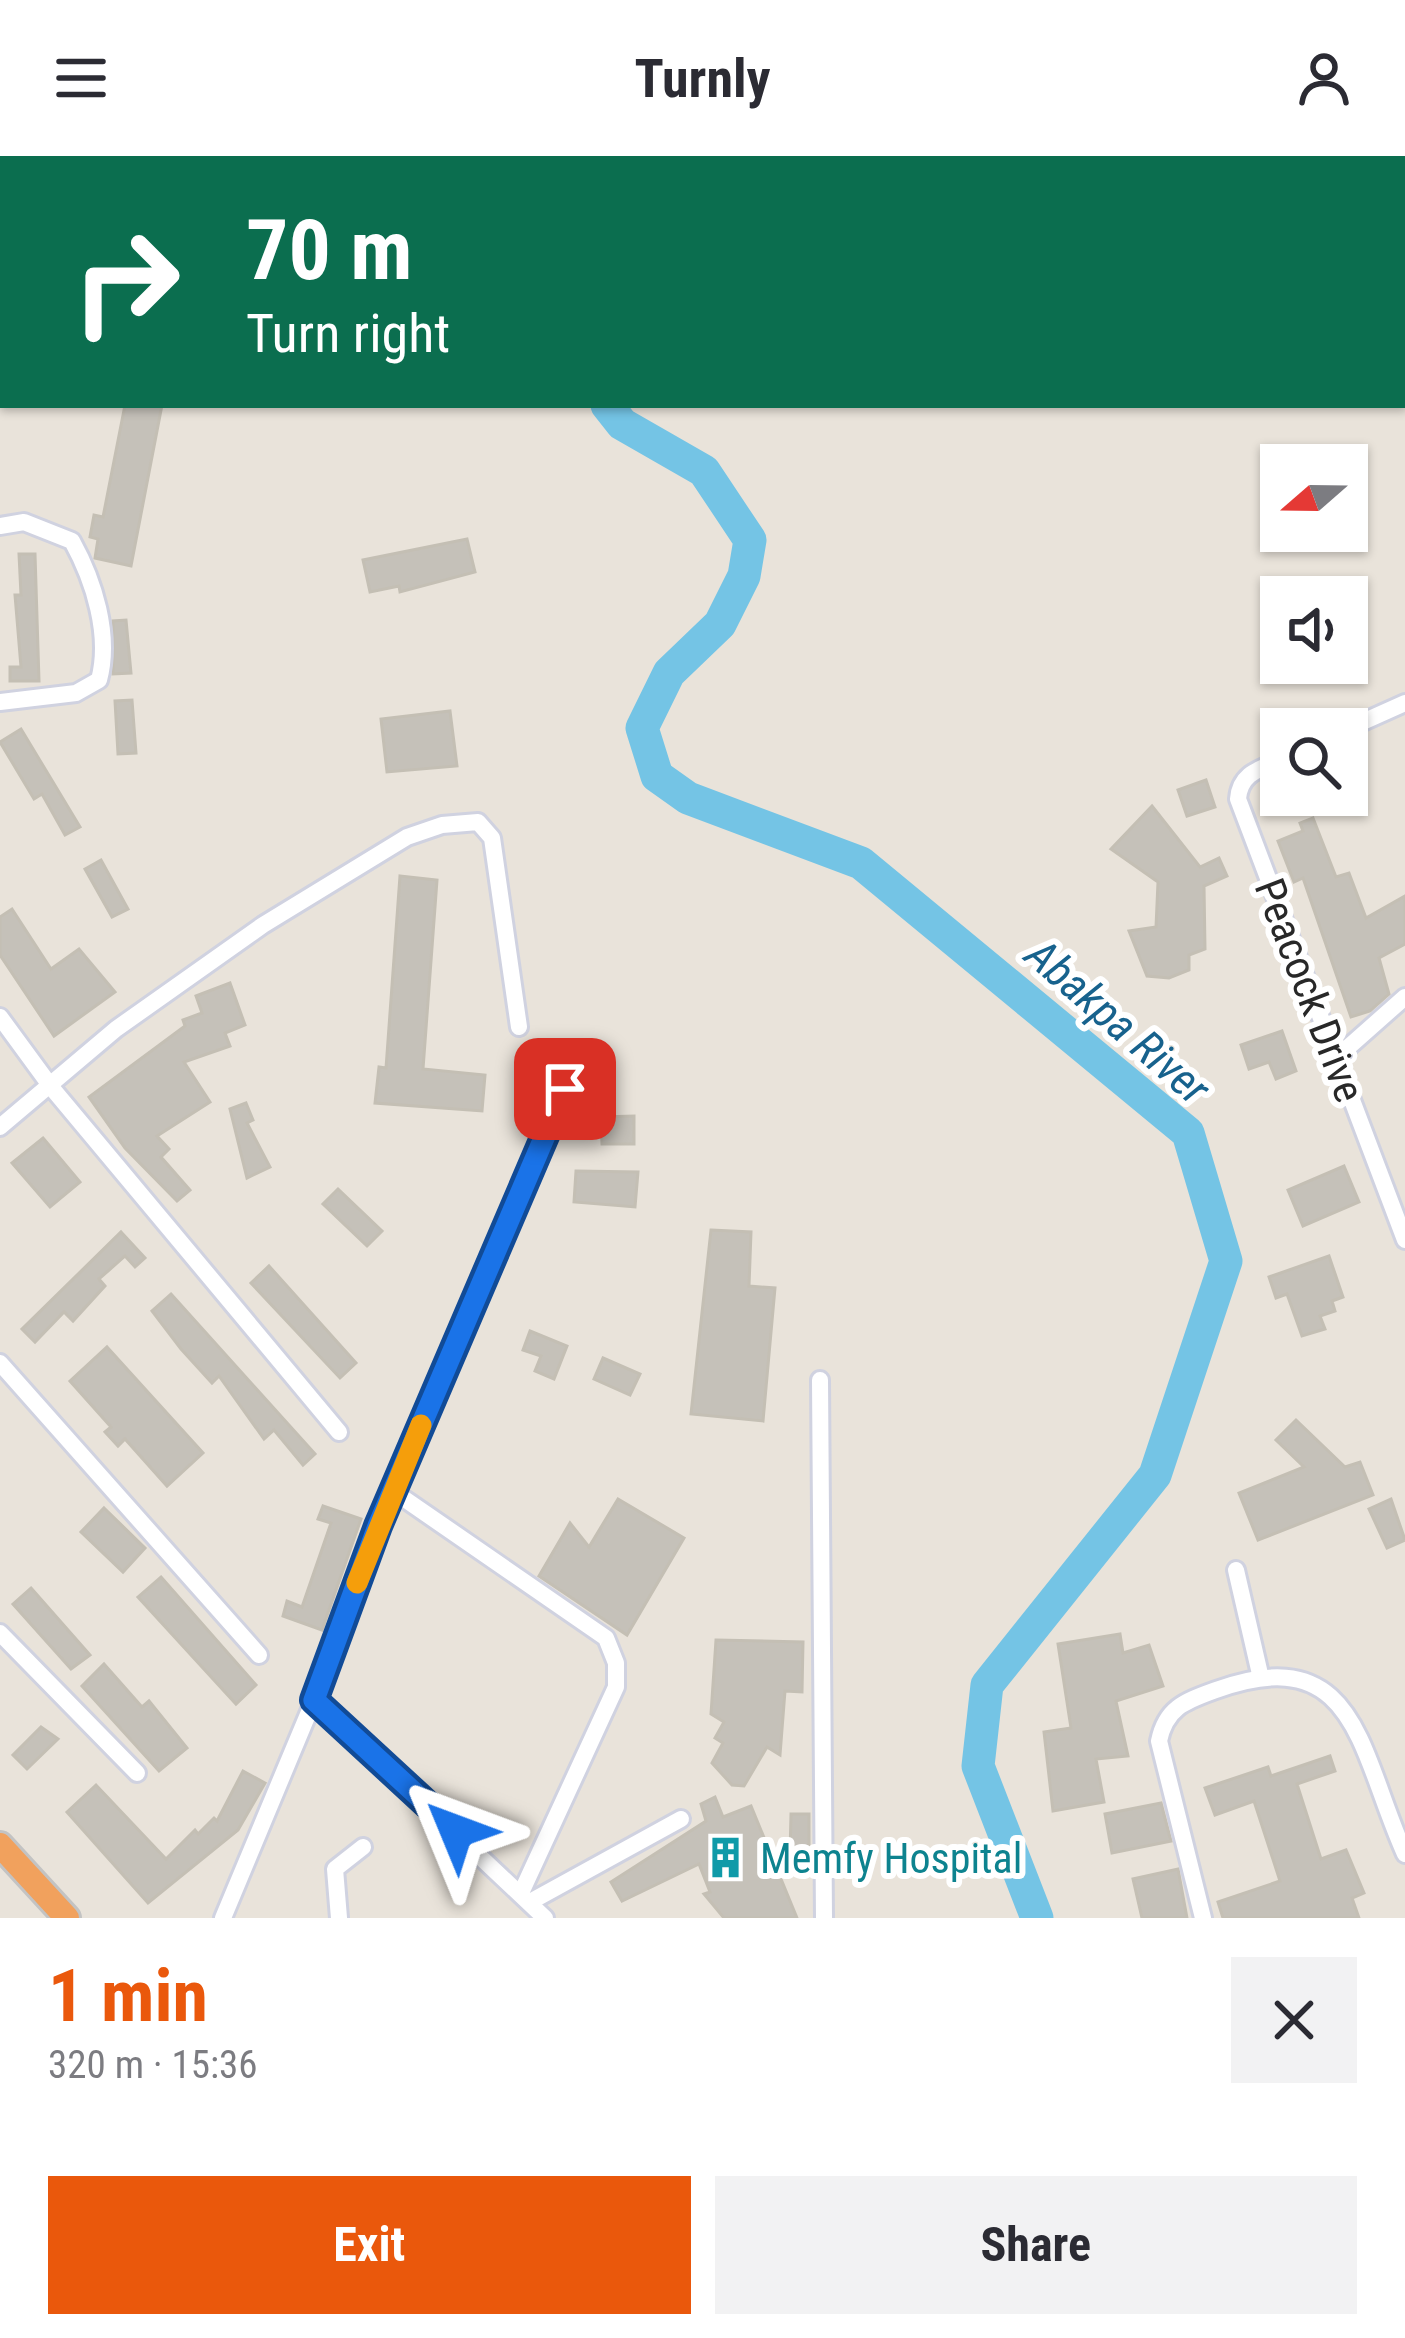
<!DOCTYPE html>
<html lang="en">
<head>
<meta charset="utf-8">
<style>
  :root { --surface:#fff; --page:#f2f2f3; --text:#2b2b33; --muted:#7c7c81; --accent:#ea580c }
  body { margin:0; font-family:"Roboto Condensed",sans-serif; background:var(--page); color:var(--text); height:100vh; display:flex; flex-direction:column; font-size:45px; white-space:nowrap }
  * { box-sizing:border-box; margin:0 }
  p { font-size:39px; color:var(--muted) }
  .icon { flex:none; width:66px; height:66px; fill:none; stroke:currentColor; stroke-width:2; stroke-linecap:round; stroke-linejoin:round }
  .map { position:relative; height:1762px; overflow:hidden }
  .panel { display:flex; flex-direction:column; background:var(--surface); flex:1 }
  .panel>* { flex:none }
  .hud { position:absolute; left:0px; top:0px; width:1407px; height:252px; box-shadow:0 3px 9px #0004; background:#0b6e4f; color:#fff; overflow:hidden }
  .needle { width:78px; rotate:250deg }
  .controls { position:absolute; left:1260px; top:288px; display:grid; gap:24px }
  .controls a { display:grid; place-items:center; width:108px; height:108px; border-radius:0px; background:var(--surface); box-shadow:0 3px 9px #0004; font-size:60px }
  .pin { position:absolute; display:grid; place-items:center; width:102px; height:102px; color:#fff; margin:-51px; border-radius:24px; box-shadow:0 6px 18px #0006 }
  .me { position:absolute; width:132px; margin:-66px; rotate:314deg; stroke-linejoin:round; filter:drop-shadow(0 0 9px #0008) }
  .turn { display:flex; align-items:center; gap:42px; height:252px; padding:0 48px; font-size:54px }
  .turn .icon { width:156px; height:156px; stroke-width:2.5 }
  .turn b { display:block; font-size:84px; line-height:102px }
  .round { display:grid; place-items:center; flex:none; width:126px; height:126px; border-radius:0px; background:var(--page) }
  .head { display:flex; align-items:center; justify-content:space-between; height:204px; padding:0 48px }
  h1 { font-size:72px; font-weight:700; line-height:90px; color:var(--accent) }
  .cta { display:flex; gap:24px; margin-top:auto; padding:24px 48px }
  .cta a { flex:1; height:138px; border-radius:0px; background:var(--accent); color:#fff; font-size:48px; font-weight:700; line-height:138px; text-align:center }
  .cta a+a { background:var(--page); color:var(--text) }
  header { display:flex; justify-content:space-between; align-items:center; height:156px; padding:0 48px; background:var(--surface); font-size:54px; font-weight:700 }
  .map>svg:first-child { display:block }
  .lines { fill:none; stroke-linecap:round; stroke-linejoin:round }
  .river { stroke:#74c4e5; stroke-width:33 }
  .building { fill:#c5c1b9; stroke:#c4bfb4; stroke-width:3 }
  .minor-casing { stroke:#d0d2e0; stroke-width:22 }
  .highway-casing { stroke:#c3c3c3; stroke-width:30 }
  .minor { stroke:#fff; stroke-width:16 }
  .highway { stroke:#f1a15d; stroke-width:24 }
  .route-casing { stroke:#114b97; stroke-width:30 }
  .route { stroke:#1a73e8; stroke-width:21 }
  .slow { stroke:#f59e0b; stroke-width:21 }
  .labels { text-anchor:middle; stroke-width:12; stroke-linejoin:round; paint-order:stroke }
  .street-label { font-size:42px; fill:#282828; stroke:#fff }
  .culture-label { font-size:42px; fill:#0d838f; stroke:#fff; text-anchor:start }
  .water-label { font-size:45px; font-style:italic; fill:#17628d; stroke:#fff }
</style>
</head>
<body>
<header><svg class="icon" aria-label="menu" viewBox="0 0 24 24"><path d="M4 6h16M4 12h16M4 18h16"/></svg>Turnly<svg class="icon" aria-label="person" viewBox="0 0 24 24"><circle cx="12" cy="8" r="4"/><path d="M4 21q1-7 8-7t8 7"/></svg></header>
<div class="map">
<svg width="1405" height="1762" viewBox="0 0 1405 1762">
  <rect width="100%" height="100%" fill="#e9e3da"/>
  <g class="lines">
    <g class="river">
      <polyline points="398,0 401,3"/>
      <polyline points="607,249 622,268 704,315 750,384 744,420 720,468 669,517 642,572 657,620 688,642 861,707 1188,977 1226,1105 1155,1319 987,1529 978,1610 1037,1762"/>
    </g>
  </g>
  <g class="building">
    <polygon points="125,249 162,249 131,410 95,402 98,383 90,381 94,359 103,361"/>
    <polygon points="467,383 475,416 400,436 399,430 370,436 363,404"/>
    <polygon points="19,398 35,398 39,525 10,525 10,511 21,511 15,439 21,439"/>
    <polygon points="126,464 131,517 113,518 113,465"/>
    <polygon points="132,544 136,597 118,598 115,545"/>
    <polygon points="450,555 457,610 387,616 381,563"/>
    <polygon points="21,573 80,671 65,679 42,638 34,643 0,586"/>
    <polygon points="1206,624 1215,651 1187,660 1178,634"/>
    <polygon points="1152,650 1200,711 1219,702 1227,720 1204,730 1205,793 1189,799 1189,814 1169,822 1147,820 1129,775 1156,771 1158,726 1111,693"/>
    <polygon points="1313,662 1336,721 1349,717 1366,762 1405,740 1405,788 1379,802 1389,838 1370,855 1351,861 1303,722 1294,726 1278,685 1303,675 1300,667"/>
    <polygon points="101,704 128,753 112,761 85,713"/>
    <polygon points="400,720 437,724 423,913 485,919 482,955 375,947 379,911 386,912"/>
    <polygon points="12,753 51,813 79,793 115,836 54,880 0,799 0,761"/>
    <polygon points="230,827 245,869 225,877 230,890 184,906 210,946 157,980 169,993 161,1001 190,1034 177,1045 125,992 89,941 185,870 183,864 202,857 196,840"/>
    <polygon points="1282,875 1296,915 1276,923 1269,906 1249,913 1241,889"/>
    <polygon points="246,947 253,964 247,967 270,1011 247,1022 230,953"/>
    <polygon points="634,960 634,988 602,988 601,961"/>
    <polygon points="43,982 80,1026 50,1051 12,1007"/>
    <polygon points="1344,1010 1359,1046 1303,1070 1288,1034"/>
    <polygon points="576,1015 638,1016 635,1051 574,1046"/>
    <polygon points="338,1033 382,1075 367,1090 323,1048"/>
    <polygon points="711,1074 751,1076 749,1130 775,1132 763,1265 691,1258"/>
    <polygon points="121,1076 145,1102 135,1111 125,1100 99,1123 105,1130 73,1165 64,1156 35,1186 22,1173"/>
    <polygon points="1329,1100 1343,1141 1332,1145 1335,1155 1320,1160 1325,1173 1302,1180 1287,1138 1276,1142 1269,1121"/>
    <polygon points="269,1110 356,1207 340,1222 251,1127"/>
    <polygon points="171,1138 315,1298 303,1309 274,1274 264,1283 219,1220 212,1227 181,1193 152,1155"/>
    <polygon points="530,1175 567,1190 554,1223 535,1215 541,1200 523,1194"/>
    <polygon points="107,1191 203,1297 167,1330 125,1283 118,1290 105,1276 111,1271 70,1225"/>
    <polygon points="603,1202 640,1218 630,1239 594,1223"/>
    <polygon points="1296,1264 1345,1311 1360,1306 1373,1339 1258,1384 1239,1337 1304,1311 1276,1284"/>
    <polygon points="618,1343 684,1382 627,1479 539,1420 570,1367 589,1391"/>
    <polygon points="1391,1343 1405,1384 1387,1392 1369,1353"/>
    <polygon points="323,1350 361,1363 322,1474 283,1460 287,1445 302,1451 331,1367 318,1363"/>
    <polygon points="104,1352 145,1392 123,1416 81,1376"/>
    <polygon points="161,1421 256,1529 236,1548 138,1441"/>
    <polygon points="31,1432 90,1499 71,1513 13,1448"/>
    <polygon points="1120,1478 1123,1497 1149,1489 1163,1530 1116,1545 1128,1600 1096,1603 1104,1646 1053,1655 1044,1576 1071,1572 1058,1488"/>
    <polygon points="716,1484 803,1486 802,1536 785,1535 780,1599 767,1591 744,1630 732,1629 712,1607 723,1587 715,1582 724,1566 711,1558"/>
    <polygon points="104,1508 142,1551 149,1545 187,1592 159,1615 82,1530"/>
    <polygon points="41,1571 58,1583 27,1613 13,1599"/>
    <polygon points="1330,1600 1335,1615 1297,1628 1321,1703 1346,1694 1364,1737 1352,1742 1359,1762 1223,1762 1218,1746 1280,1725 1254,1645 1215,1659 1205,1632 1268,1611 1271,1620"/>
    <polygon points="243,1615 265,1627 238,1674 148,1747 67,1656 96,1629 166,1703 195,1674 198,1678 214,1662 217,1665"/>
    <polygon points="715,1641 723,1661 751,1650 797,1762 724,1762 704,1738 710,1736 699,1708 622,1745 611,1726 706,1665 701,1648"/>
    <polygon points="1161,1647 1171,1685 1112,1697 1105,1658"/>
    <polygon points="791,1658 809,1658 809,1698 790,1698"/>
    <polygon points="1178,1713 1187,1762 1142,1762 1133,1723"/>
  </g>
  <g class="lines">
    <defs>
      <g id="minor">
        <path d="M0 370 24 366 72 385C94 425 111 479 99 524L76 537 0 546"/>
        <polyline points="1347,573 1405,547"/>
        <path d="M1281 604C1260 613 1240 617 1238 643L1405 1084"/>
        <polyline points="0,861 52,932 339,1276"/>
        <polyline points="1335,903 1405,841"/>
        <polyline points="0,971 116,873 263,769 407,681 442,669 478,666 492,682 519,871"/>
        <polyline points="0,1207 259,1499"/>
        <polyline points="820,1224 824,1762"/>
        <polyline points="393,1335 606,1482 616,1507 616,1531 521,1737"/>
        <polyline points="1236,1414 1260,1518"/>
        <polyline points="0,1477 137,1617"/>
        <polyline points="314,1544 545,1762"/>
        <polyline points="530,1746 681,1663"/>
        <polyline points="223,1762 314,1544 378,1370 565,933"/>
        <polyline points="339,1762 335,1713 363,1691"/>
        <path d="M1203 1762 1159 1585C1166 1551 1186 1545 1216 1534 1357 1483 1359 1596 1405 1698"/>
      </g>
      <polyline id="highway" points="0,1689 67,1762"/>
    </defs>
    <use href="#minor" class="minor-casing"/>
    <use href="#highway" class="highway-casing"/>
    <use href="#minor" class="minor"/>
    <use href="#highway" class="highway"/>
  </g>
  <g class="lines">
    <defs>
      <polyline id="route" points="456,1675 314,1544 378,1370 565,933"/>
    </defs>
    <use href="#route" class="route-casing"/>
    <use href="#route" class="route"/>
    <polyline class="slow" points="357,1427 421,1269"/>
  </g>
  <defs>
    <symbol id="building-bare" viewBox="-9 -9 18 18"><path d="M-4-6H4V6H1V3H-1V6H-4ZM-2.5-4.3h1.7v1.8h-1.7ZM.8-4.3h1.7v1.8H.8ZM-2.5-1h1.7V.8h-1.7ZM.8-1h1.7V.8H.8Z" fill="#0f9aa8" stroke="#fff" stroke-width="2.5" paint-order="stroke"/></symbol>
  </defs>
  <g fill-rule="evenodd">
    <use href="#building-bare" x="696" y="1672" width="59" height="59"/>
  </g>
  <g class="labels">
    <g class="street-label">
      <text transform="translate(1310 834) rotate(69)" y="15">Peacock Drive</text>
    </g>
    <g class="culture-label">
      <text x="760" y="1717">Memfy Hospital</text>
    </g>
    <g class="water-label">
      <text transform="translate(1118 865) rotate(41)" y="16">Abakpa River</text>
    </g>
  </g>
</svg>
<div class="controls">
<a><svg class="needle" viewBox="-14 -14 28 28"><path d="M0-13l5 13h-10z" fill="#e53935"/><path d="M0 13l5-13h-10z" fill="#7c7c81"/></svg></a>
<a><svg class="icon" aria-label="sound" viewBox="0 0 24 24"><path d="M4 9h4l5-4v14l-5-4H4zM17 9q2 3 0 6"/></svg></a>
<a><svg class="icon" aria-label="search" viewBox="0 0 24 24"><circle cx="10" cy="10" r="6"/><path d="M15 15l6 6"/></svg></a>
</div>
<div class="pin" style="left:565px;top:933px;background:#d93025"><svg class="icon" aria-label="arrive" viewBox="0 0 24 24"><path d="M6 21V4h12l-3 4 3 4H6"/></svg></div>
<svg class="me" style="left:456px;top:1675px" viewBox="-20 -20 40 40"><path d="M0-17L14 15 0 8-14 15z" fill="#1a73e8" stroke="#fff" stroke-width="4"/></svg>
<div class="hud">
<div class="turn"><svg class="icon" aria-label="right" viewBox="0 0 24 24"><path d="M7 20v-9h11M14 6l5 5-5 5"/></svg><div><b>70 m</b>Turn right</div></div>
</div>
</div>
<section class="panel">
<div class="head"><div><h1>1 min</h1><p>320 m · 15:36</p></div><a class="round"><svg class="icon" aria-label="close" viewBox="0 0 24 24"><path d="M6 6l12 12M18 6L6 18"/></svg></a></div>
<div class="cta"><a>Exit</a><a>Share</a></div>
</section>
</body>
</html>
